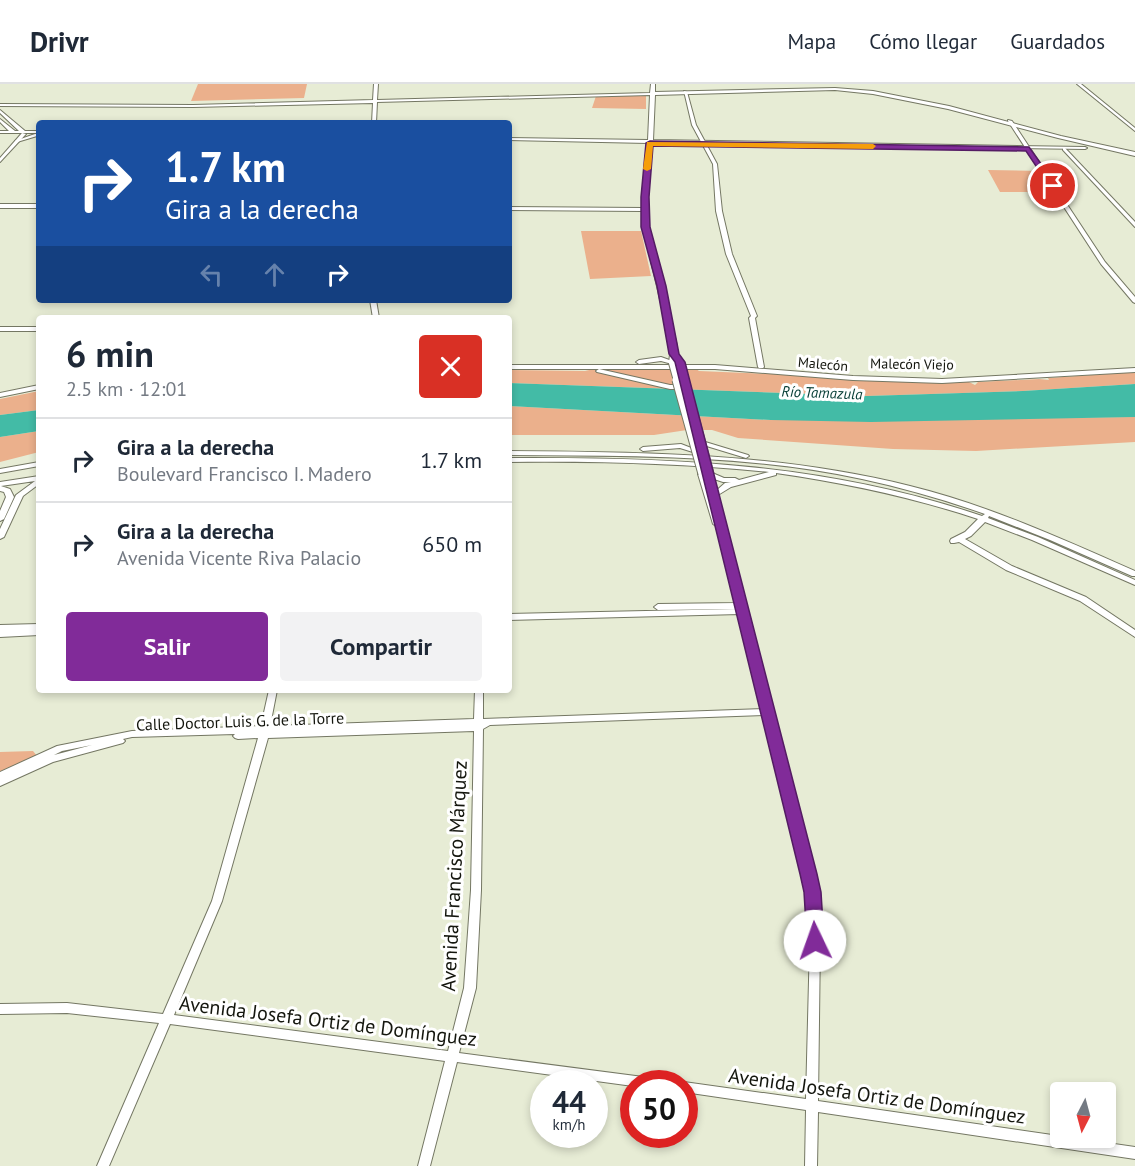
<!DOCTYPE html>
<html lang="es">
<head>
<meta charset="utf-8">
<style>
  :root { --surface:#fff; --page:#f2f2f3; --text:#1f2937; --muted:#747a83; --line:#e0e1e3; --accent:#812b99 }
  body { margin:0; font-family:"PT Sans",sans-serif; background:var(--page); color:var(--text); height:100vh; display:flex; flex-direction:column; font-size:22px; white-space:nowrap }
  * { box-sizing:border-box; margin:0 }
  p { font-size:20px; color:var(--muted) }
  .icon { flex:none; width:33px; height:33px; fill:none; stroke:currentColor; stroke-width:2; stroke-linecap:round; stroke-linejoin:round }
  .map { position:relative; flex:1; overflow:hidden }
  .drawer { position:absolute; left:36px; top:231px; width:476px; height:378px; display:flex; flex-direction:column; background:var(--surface); border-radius:6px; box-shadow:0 3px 9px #0003 }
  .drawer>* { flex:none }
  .banner { position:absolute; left:36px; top:36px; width:476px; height:183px; border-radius:6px; box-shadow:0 3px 9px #0003; background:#1a4fa0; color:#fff; overflow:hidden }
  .needle { width:39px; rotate:186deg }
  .tools { position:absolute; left:1050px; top:998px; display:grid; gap:12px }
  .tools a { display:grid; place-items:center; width:66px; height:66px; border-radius:6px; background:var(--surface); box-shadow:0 3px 9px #0003; font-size:30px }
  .speed { position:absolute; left:530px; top:986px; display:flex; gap:12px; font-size:30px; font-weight:700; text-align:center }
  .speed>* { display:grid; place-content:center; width:78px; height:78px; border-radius:50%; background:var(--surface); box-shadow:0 3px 9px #0003; line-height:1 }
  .speed small { font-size:15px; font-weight:400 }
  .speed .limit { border:9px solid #d22; background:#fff; color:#111 }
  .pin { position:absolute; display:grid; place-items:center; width:51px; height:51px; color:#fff; margin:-26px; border:3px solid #fff; border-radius:50%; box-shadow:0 2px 6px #0007 }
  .me { position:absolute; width:66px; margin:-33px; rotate:357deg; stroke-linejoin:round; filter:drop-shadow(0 0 4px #0008) }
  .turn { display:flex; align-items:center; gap:21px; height:126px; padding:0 30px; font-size:27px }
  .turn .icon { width:78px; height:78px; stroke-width:2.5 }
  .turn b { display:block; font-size:42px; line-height:51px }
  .lanes { display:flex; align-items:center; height:57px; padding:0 30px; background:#0003; justify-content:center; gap:30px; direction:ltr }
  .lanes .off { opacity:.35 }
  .round { display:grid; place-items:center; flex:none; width:63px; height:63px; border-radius:6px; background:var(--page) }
  .overview { display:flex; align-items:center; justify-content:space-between; height:102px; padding:0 30px }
  h1 { font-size:36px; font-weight:700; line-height:45px }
  .cta { display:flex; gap:12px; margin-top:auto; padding:12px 30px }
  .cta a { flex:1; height:69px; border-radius:6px; background:var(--accent); color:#fff; font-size:24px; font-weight:700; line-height:69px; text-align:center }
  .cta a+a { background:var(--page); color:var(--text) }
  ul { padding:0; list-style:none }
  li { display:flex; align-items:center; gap:18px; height:84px; padding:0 30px; border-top:2px solid var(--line) }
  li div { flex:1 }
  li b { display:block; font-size:22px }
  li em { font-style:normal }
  header { display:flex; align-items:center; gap:36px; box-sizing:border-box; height:84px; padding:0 30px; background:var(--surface); border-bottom:2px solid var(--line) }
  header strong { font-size:28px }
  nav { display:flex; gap:33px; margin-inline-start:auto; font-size:21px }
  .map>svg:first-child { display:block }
  .green { fill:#ebb08c }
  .water { fill:#43bba6 }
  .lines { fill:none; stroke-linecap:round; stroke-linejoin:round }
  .secondary-casing { stroke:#747763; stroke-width:2 }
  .primary-casing { stroke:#747763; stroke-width:2 }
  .secondary { fill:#fff; fill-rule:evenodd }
  .primary { fill:#fff; fill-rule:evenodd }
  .secondary-bridge-far1-casing { stroke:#747763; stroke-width:8; stroke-linecap:butt }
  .secondary-bridge-casing { stroke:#747763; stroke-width:9; stroke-linecap:butt }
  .secondary-bridge-far1 { stroke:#fff; stroke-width:6 }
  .secondary-bridge { stroke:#fff; stroke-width:7 }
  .route { fill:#812b99; stroke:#541c63; stroke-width:1.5 }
  .slow { fill:#f59e0b }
  .labels { text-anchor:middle; stroke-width:6; stroke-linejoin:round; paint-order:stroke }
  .far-street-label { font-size:14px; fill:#14160e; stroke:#fff }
  .far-water-label { font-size:15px; font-style:italic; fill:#073e36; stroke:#fff }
  .street-label { font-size:16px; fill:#14160e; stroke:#fff }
  .near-street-label { font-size:20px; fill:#14160e; stroke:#fff }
</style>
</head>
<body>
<header>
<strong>Drivr</strong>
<nav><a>Mapa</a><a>Cómo llegar</a><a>Guardados</a></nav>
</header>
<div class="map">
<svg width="1135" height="1082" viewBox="0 0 1135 1082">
  <rect width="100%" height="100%" fill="#e7ecd5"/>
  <g class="green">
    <polygon points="198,0 307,0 304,14 191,17"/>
    <polygon points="646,10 646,25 592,24 596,12"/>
    <polygon points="988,86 1040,87 1056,108 1000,108"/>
    <polygon points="581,147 641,147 651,192 590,195"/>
    <polygon points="598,284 695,284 699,287 969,298 975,301 978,298 1039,295 1049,296 1048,294 1135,288 1135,300 1023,307 867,312 509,299 509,286 585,287"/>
    <polygon points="39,307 39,326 0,331 0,315"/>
    <polygon points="509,322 771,336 1135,333 1135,358 976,367 893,365 738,354 712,346 687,346 654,351 509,351"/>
    <polygon points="39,347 39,368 0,378 0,353"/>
    <polygon points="33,667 37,672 0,691 0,668"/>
  </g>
  <g class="water">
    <polygon points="509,299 867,312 1023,307 1135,300 1135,333 871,338 771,336 509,322"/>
    <polygon points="39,326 39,347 0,353 0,331"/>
  </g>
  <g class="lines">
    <defs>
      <g id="secondary">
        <polygon points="1077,0 1081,0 1135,44 1135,47"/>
        <polygon points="684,7 687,8 696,41 717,80 722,127 732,170 757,232 755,234 764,283 763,284 759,284 758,283 749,234 751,232 726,170 716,127 713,80 692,41"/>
        <polygon points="1008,36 1012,37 1105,178 1135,213 1135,219 1133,218 1101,180 1008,37"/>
        <polygon points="22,49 26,50 0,78 0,74"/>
        <polygon points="648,58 652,59 647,113 649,143 677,262 675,279 672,281 669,279 671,262 643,143 643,127 508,126 508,123 643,124 643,113"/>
        <polygon points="1065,64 1135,138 1135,143 1063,66 1063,64"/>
        <rect x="0" y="120" width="39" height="4"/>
        <polygon points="370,216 376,216 379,234 373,234"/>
        <rect x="0" y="243" width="39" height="4"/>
        <polygon points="702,357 748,371 749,372 746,374 700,360 699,359"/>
        <polygon points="681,360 699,367 696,369 680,364 643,367 640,365 643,363"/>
        <path d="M508 367C644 368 778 369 910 402 988 421 1062 455 1135 487V492H1132L1050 456 989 432 988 434 1038 453 1135 496V501L1032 456 985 438 971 452 965 455 1012 482 1086 513 1135 546V553L1080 517 1006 486 959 458 954 459H951L950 457 951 455 965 448 978 435C912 413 845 399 776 389V391L731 403 718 411 725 448 774 628V629L817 808 820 857 818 1017 1135 1063V1075L818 1028 817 1082H805L806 1026 684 1008V999H680L684 998 806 1015 810 857 807 808 765 631 490 641 483 645 481 806 476 904 459 969 651 994 655 995 657 999H633V1002L457 978 430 1082H418L445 977 170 940 109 1082H97L159 939 67 929 0 930V920L67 919 163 930 212 817 258 654 238 655 235 654 233 652 235 650 132 653 123 655 125 657 123 659 53 678 0 702V688L57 662 132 647 261 642 269 606H277L270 642 474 635 475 606H483V635L764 625 740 530 508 536V530L738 525 658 526 654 523 658 520 737 519 716 442 713 440 698 390 702 388H705L708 398 706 390 710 388 724 394H735L739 396 769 388C682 379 596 377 508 378V374C671 373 827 379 982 432L985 430C945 416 904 404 862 395 747 370 626 372 508 371ZM714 395 723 398H731L725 399 717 406ZM474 647 471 806 464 904 448 967 174 931 222 817 268 654ZM92 661 54 671 62 667Z"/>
        <polygon points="39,378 39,382 0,389 0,385"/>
        <polygon points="39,392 39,400 23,412 4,453 0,455 0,445 16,411 35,397 1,402 10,405 14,413 4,435 0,437 0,427 6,413 4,408 0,407 0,398"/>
        <polygon points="39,540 39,551 0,553 0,547 30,546 0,547 0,541"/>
      </g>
      <g id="primary">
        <polygon points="374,0 378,0 377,16 650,9 651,0 655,0 655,8 835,4 873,7 949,22 1061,52 1135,68 1135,72 1058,54 948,25 873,10 835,6 655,11 653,56 1085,63 1087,64 1085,65 652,59 650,60 648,59 508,56 508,54 648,56 650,11 377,18 376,39 372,39 373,19 193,23 0,22 0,20 193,21 373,16"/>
        <polygon points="0,26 25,47 39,47 39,49 0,49 0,47 9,47 0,38 0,35 15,47 19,47 0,29"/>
        <polygon points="35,50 37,50 37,52 17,58 15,57"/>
        <polygon points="373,231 377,231 378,232 377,234 371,234"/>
        <polygon points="661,273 675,278 672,280 661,277 639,280 636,278 639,276"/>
        <polygon points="508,281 715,281 853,292 942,295 1135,284 1135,288 942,299 853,296 715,285 599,285 670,301 679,301 682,303 679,305 670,305 597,288 596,287 599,285 508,285"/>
        <polygon points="39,301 39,305 0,313 0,309"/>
      </g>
    </defs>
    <use href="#secondary" class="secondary-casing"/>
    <use href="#primary" class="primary-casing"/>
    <use href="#secondary" class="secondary"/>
    <use href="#primary" class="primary"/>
    <defs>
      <g id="secondary-bridge-far1">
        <polyline points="680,278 685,297"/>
        <polyline points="672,279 677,297"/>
      </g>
      <g id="secondary-bridge">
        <polyline points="676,296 702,390"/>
        <polyline points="685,296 710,390"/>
      </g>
    </defs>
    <use href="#secondary-bridge-far1" class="secondary-bridge-far1-casing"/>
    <use href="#secondary-bridge" class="secondary-bridge-casing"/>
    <use href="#secondary-bridge-far1" class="secondary-bridge-far1"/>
    <use href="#secondary-bridge" class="secondary-bridge"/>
  </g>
  <polygon class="route" points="650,57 1029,63 1057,102 1050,103 1026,67 653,62 649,113 650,143 666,202 679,270 685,278 817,790 821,808 824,857 822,862 815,864 809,862 807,857 804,808 800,790 675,278 669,270 657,202 641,143 641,113 646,59"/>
  <polygon class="slow" points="647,58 873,60 876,62 873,65 653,62 651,85 647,87 643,85"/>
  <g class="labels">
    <g class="far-street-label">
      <text transform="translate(823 280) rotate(5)" y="5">Malecón</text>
      <text transform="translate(912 280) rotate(1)" y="5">Malecón Viejo</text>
    </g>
    <g class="far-water-label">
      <text transform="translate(822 309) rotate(2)" y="5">Río Tamazula</text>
    </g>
    <g class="street-label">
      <text transform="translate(240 637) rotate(-2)" y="6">Calle Doctor Luis G. de la Torre</text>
    </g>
    <g class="near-street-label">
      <text transform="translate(454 792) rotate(-87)" y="7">Avenida Francisco Márquez</text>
      <text transform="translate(328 937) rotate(7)" y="7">Avenida Josefa Ortiz de Domínguez</text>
      <text transform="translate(877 1012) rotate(8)" y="7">Avenida Josefa Ortiz de Domínguez</text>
    </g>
  </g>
</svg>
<div class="tools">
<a><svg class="needle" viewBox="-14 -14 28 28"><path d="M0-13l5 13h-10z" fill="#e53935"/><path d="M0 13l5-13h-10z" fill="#747a83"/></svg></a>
</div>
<div class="speed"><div>44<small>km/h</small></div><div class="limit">50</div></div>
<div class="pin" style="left:1053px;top:102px;background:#d93025"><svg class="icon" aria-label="arrive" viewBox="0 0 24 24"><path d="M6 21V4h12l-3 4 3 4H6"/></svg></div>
<svg class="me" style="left:815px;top:857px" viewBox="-20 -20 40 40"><circle r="19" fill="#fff"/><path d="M0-13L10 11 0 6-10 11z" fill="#812b99"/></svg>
<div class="banner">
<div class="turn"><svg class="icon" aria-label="right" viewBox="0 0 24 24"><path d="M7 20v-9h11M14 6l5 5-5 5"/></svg><div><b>1.7 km</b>Gira a la derecha</div></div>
<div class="lanes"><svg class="icon off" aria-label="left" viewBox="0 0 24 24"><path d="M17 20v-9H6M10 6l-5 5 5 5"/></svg><svg class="icon off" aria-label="ahead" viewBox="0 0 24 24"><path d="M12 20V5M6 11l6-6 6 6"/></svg><svg class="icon" aria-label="right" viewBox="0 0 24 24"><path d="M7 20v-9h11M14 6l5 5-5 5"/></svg></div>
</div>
<section class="drawer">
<div class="overview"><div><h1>6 min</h1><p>2.5 km · 12:01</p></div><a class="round" style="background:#d93025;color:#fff"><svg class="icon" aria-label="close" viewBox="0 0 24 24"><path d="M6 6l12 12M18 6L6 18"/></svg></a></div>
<ul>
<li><svg class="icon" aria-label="right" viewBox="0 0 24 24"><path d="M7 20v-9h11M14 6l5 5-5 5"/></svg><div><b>Gira a la derecha</b><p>Boulevard Francisco I. Madero</p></div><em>1.7 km</em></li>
<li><svg class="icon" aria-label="right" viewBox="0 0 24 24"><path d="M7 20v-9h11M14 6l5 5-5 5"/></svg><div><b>Gira a la derecha</b><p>Avenida Vicente Riva Palacio</p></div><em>650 m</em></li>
</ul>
<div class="cta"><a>Salir</a><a>Compartir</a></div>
</section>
</div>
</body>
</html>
